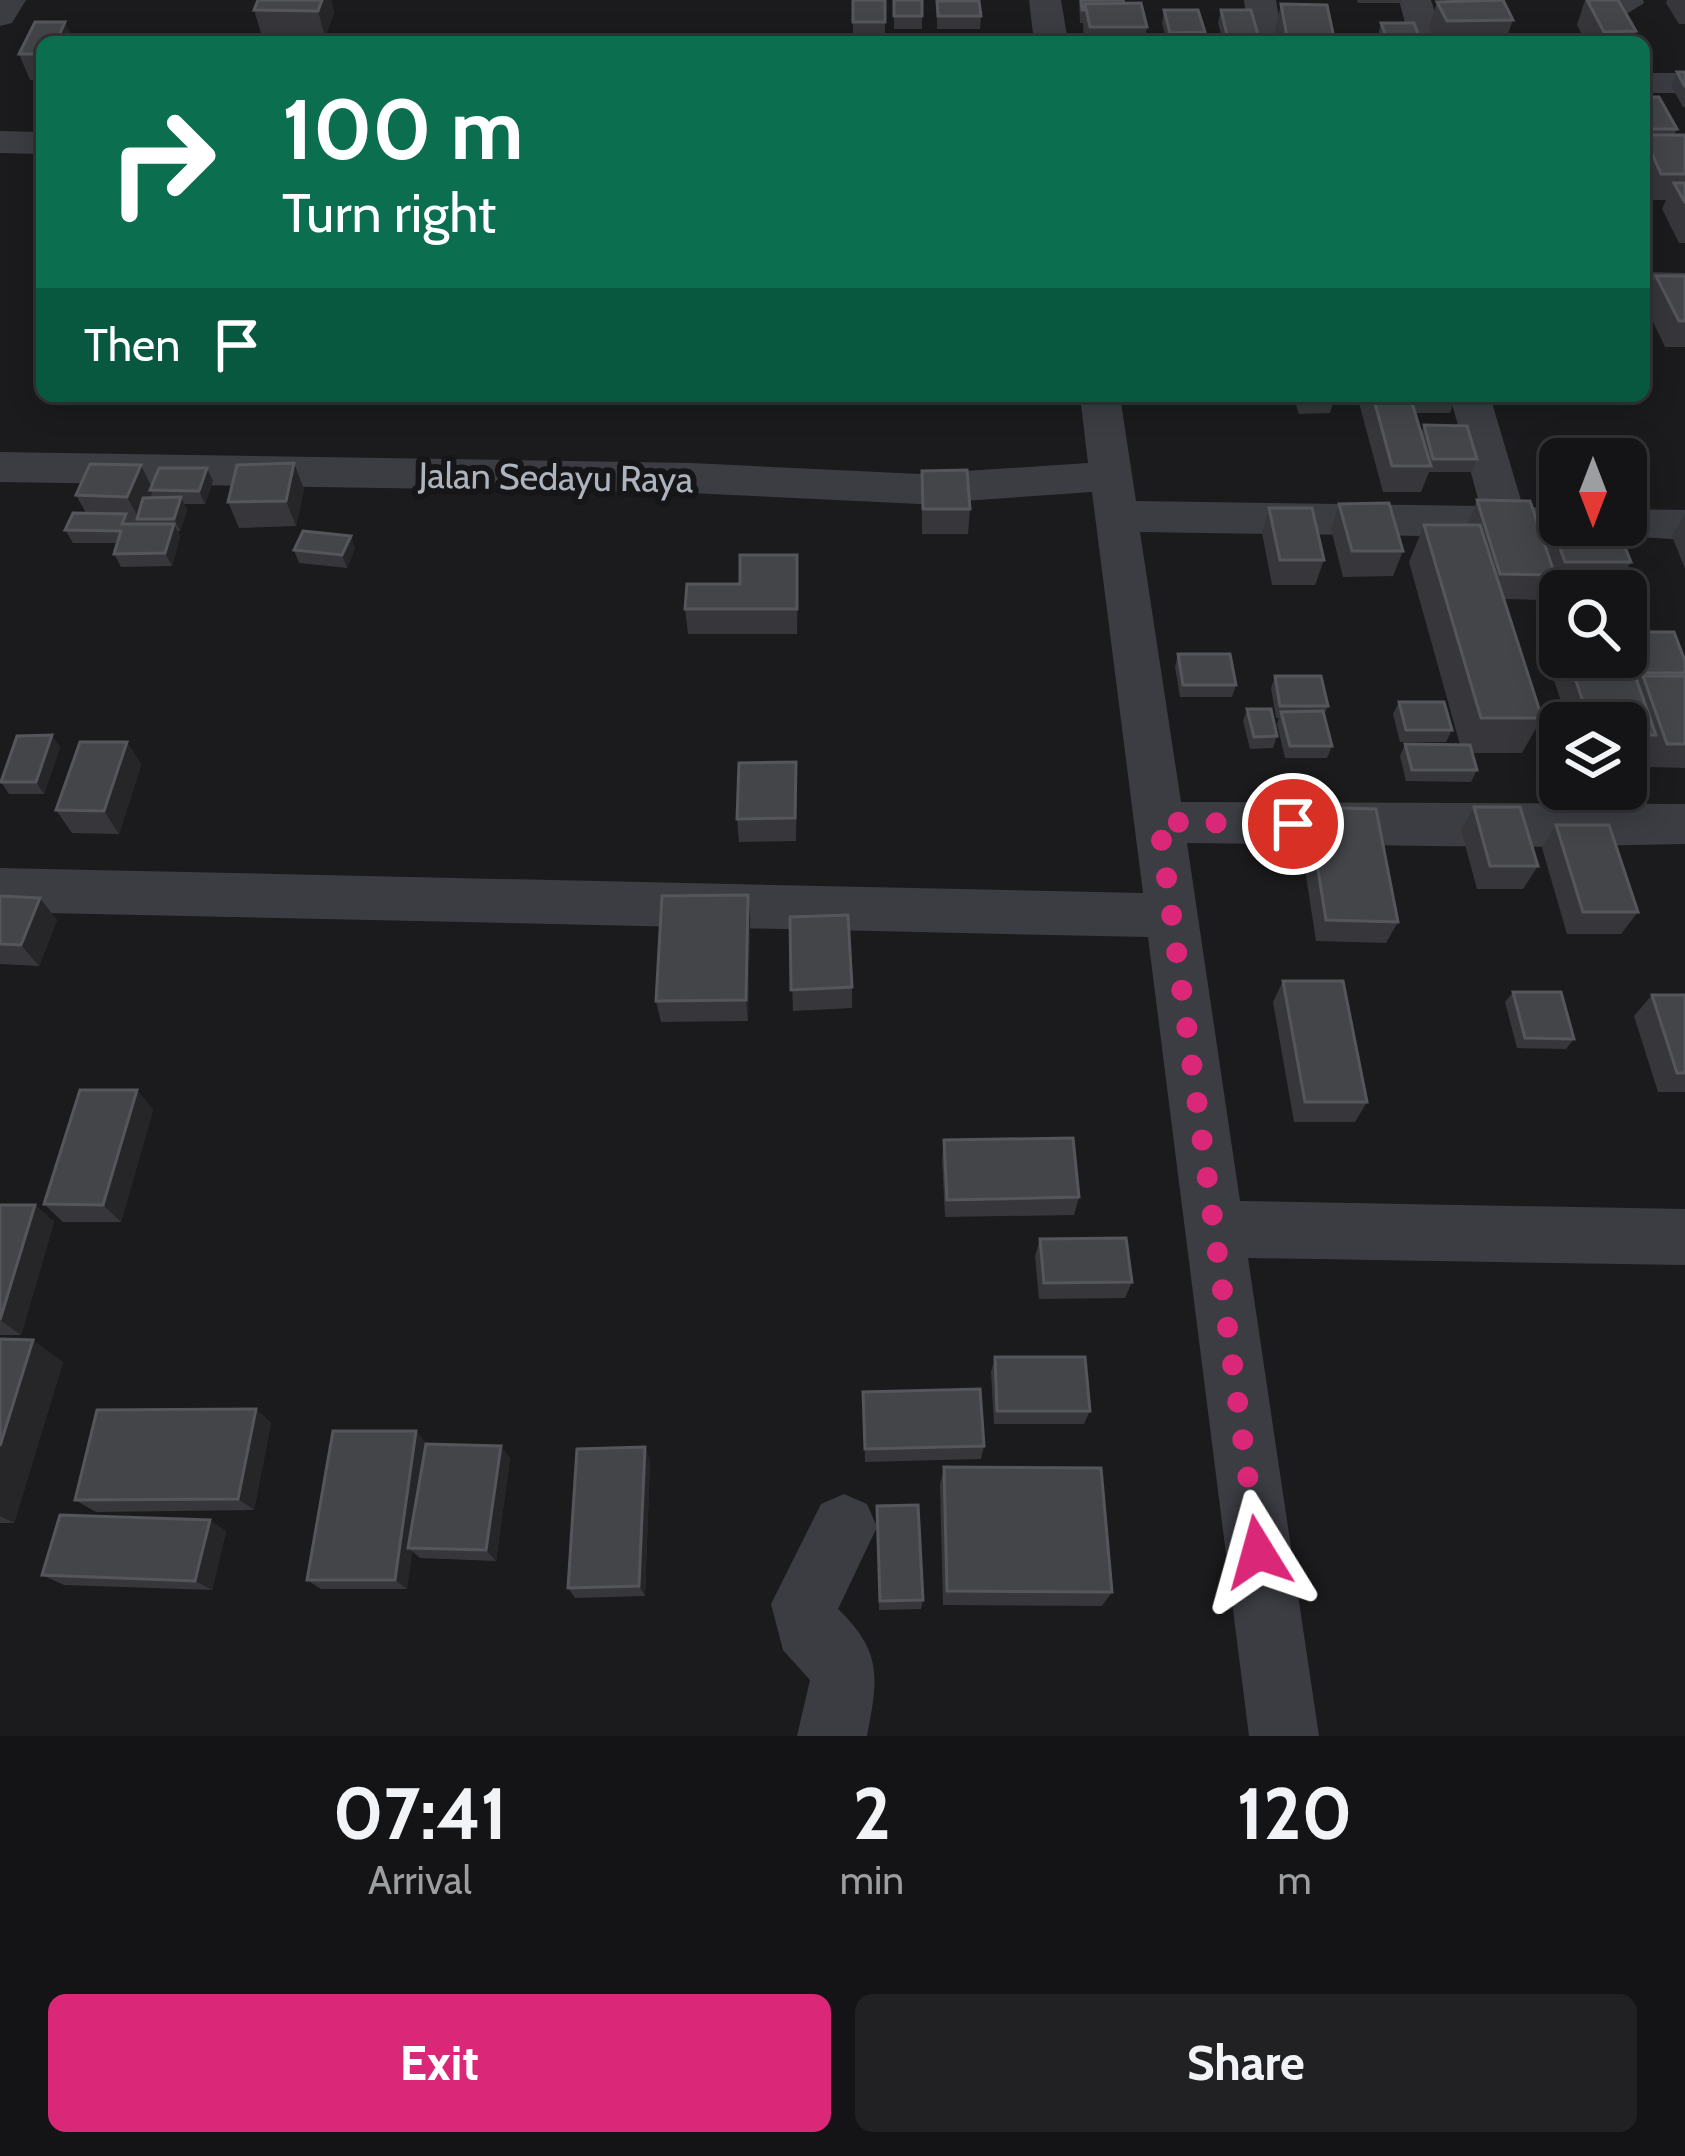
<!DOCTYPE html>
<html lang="en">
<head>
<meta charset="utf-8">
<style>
  :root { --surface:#141416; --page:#212123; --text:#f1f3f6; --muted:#9d9ea1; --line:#333335; --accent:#db2777 }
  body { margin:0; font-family:Cabin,sans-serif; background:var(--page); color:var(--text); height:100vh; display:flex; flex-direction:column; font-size:45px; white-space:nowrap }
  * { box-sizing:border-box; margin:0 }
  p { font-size:39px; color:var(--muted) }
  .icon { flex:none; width:66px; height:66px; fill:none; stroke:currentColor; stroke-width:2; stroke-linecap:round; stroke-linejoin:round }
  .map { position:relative; height:1736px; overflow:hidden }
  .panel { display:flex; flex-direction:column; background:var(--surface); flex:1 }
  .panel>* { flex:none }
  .top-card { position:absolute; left:36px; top:36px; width:1614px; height:366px; border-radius:18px; box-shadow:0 6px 30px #0003,0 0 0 3px var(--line); background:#0b6e4f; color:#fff; overflow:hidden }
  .needle { width:78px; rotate:180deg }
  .buttons { position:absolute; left:1539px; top:438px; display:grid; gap:24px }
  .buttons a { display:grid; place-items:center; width:108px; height:108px; border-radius:18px; background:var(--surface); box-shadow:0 6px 30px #0003,0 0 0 3px var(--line); font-size:60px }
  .pin { position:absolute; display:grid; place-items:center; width:102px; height:102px; color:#fff; margin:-51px; border:6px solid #fff; border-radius:50%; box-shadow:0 3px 12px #0007 }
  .me { position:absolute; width:132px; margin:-66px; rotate:352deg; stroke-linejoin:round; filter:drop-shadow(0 0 9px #0008) }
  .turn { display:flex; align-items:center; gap:42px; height:252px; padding:0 48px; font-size:54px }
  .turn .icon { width:156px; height:156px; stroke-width:2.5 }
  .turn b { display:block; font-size:84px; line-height:102px }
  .then { display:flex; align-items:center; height:114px; padding:0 48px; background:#0003; gap:24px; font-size:45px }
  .eta { display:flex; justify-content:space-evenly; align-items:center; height:204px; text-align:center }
  .eta b { font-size:72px; font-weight:800; line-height:84px }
  .primary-button { display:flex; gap:24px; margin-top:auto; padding:24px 48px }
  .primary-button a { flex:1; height:138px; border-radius:18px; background:var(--accent); color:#fff; font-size:48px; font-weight:800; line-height:138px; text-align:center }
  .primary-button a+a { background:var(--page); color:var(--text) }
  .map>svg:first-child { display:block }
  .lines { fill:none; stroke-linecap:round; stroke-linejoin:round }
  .minor { fill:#3c3d43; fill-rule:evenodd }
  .wall { fill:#37373b }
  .shaded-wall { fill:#262629 }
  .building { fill:#444549; stroke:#54565b; stroke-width:3 }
  .route { stroke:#db2777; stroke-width:21; stroke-dasharray:0 37.8 }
  .labels { text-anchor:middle; stroke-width:12; stroke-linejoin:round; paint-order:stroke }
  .street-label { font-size:36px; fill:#adb4bd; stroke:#161618 }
</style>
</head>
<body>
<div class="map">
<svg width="1685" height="1736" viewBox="0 0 1685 1736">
  <rect width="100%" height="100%" fill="#1b1b1d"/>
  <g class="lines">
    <g class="minor">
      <polygon points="0,0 26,0 12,23 0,26"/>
      <polygon points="1029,0 1061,0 1068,42 1034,42"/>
      <polygon points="1244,0 1276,0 1283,42 1249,42"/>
      <polygon points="1399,0 1431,0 1444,42 1410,42"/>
      <polygon points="1611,0 1643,0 1644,3 1628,13 1617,10"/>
      <rect x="1644" y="73" width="41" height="20"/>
      <polygon points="0,131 42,132 42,154 0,153"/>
      <polygon points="1644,272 1685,273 1685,297 1644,296"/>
      <polygon points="1080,396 1120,396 1136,501 1480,506 1450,396 1490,396 1523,507 1560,508 1560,525 1581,525 1575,534 1560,538 1140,532 1181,802 1685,804 1685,844 1517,847 1187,843 1240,1201 1685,1209 1685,1265 1248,1258 1319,1736 1249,1736 1148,937 0,912 0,868 1143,893 1092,492 920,504 691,493 0,482 0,452 691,463 920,474 1088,463"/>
      <polygon points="1626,509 1685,510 1685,540 1611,535 1605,525 1626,525"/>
      <path d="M844 1494 867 1504 877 1527 838 1609C883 1652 878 1679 867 1736H797L810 1680 783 1650 771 1604 821 1504Z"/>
    </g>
  </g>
  <g class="wall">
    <polygon points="258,0 331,0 334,13 325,37 262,36 254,10"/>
    <rect x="853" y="0" width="32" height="35"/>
    <rect x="894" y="0" width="28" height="29"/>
    <polygon points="1079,0 1123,0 1124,4 1147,27 1144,42 1084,42 1083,23 1080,23"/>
    <polygon points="1357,0 1402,0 1401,3 1358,3"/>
    <polygon points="1585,0 1619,0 1636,31 1631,42 1586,42 1577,25"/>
    <polygon points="1667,0 1685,0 1685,24 1679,24 1666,3"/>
    <polygon points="937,1 981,16 980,29 937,29"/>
    <polygon points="1437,2 1513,20 1505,42 1436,42 1429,27"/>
    <polygon points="1281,4 1334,38 1333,42 1278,42 1275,30"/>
    <polygon points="1164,10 1205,32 1203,42 1167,42 1162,23"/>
    <polygon points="1221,10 1258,35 1256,42 1223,42 1218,23"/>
    <polygon points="65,22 74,42 42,42 42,80 30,80 19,54"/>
    <polygon points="1381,23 1421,42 1380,42 1378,36"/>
    <polygon points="1677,72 1685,72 1685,107 1683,107 1671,86"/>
    <polygon points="1644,97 1677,129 1674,135 1685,135 1685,243 1679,243 1662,209 1666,200 1649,200 1644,189"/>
    <polygon points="1656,276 1685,276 1685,347 1665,347 1644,303"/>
    <polygon points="1293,396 1333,396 1334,400 1330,413 1299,414"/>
    <polygon points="1361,396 1454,396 1455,400 1450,413 1415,413 1421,433 1424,425 1477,459 1472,472 1429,472 1421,492 1383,492 1359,403"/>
    <polygon points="922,471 970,509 968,534 922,534"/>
    <polygon points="213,481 205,504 184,504 187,510 180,531 178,531 180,536 172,566 121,567 114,554 117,543 73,543 65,530 86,513 76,495"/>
    <polygon points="304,489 296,526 239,528 228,502"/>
    <polygon points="1477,500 1536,519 1544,504 1631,562 1616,587 1551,587 1550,584 1542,600 1504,599 1542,718 1522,753 1472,753 1477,770 1471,782 1406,781 1400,756 1405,744 1460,745 1409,562 1424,525 1467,525"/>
    <polygon points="1339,504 1403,551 1393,576 1343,577 1331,529"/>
    <polygon points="1269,508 1324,560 1315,585 1272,585 1262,533"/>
    <polygon points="1685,514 1685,569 1672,536"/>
    <polygon points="355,548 347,568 299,563 294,550"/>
    <polygon points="798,580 797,634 688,634 685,609"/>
    <polygon points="1628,632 1685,661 1685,768 1650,767 1645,752 1640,759 1626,758 1626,723 1568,723 1551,671 1560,655 1560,657 1626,657 1626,636"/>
    <polygon points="1178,654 1236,685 1232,697 1180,697 1175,667"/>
    <polygon points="1275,676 1328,706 1324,715 1332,746 1327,758 1285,758 1277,724 1279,718 1276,718 1271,688"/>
    <polygon points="1399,702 1452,730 1446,742 1400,742 1393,714"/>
    <polygon points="1247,709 1277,736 1273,748 1250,749 1243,721"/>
    <polygon points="127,742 141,765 119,834 72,833 56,810"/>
    <polygon points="60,747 44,794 9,794 1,782"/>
    <polygon points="797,786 796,841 739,842 737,819"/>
    <polygon points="1308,807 1398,922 1386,943 1316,941 1299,830"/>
    <polygon points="1474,807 1538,866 1523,889 1477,889 1461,830"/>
    <polygon points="1556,825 1638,912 1621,934 1567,934 1542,848"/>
    <polygon points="748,895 750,917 748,1021 661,1022 656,1001"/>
    <polygon points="0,896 57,920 39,966 0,964"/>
    <polygon points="790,917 852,987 852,1008 793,1011"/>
    <polygon points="1283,981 1367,1102 1355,1122 1294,1122 1273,1002"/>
    <polygon points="1513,992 1574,1039 1566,1049 1517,1048 1505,1002"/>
    <polygon points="1652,995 1685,995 1685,1092 1658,1092 1634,1016"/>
    <polygon points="137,1090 153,1110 121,1222 63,1222 44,1204"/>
    <polygon points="944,1140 1079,1197 1074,1215 945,1217 942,1159"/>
    <polygon points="0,1205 35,1205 54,1222 21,1335 0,1335"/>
    <polygon points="1040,1239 1132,1282 1125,1298 1039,1299 1035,1256"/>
    <polygon points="0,1339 63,1362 14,1523 0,1523"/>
    <polygon points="995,1357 1090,1411 1084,1424 994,1424 991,1372"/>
    <polygon points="863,1392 984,1446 981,1459 865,1462"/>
    <polygon points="256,1409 271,1423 254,1510 96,1512 75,1500"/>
    <polygon points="416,1431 426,1444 510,1458 496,1561 420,1558 412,1551 407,1589 321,1589 307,1580"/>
    <polygon points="650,1460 645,1596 575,1598 568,1588"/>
    <polygon points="944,1467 1112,1592 1102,1606 943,1605 940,1485"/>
    <polygon points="877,1506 923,1600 921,1609 879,1610"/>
    <polygon points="226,1531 212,1590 64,1585 42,1575"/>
  </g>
  <g class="shaded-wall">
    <polygon points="322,0 331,0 334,13 325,37 318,11"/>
    <polygon points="65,22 74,42 56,42"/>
    <polygon points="294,463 304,489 296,526 286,501"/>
    <polygon points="141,465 153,490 150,490 152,493 141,519 139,519 127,497"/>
    <polygon points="207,468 213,481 205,504 199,491"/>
    <polygon points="181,497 187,510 180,531 174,519"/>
    <polygon points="174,524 180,536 172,566 165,553"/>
    <polygon points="351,536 355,548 347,568 342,555"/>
    <polygon points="52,735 60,747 44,794 36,782"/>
    <polygon points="127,742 141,765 119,834 104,811"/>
    <polygon points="748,895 750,917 748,1021 746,1000"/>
    <polygon points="40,898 57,920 39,966 21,945"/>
    <polygon points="137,1090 153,1110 121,1222 103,1205"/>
    <polygon points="35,1205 54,1222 21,1335 0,1320"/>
    <polygon points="33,1340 63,1362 14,1523 0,1516 0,1446"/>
    <polygon points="256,1409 271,1423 254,1510 238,1499"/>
    <polygon points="416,1431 427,1444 408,1548 412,1551 407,1589 395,1580"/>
    <polygon points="501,1446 510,1458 496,1561 486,1550"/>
    <polygon points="645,1447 650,1460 645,1596 639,1586"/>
    <polygon points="210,1520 226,1531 212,1590 195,1581"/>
  </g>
  <g class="building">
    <polygon points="258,0 322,0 318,11 254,10"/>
    <rect x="853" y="0" width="32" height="22"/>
    <rect x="894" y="0" width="28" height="16"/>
    <polygon points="1081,0 1123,0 1124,4 1085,4 1084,10 1082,10"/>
    <polygon points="1503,0 1513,20 1447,21 1437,2"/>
    <polygon points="1587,0 1618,0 1636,31 1604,32"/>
    <polygon points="937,1 979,1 981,16 938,16"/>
    <polygon points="1141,3 1147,27 1090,27 1085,4"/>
    <polygon points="1281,4 1327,5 1334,38 1287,37"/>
    <polygon points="1164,10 1198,10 1205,32 1170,33"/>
    <polygon points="1221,10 1251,10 1258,35 1227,35"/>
    <polygon points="35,22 65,22 56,42 42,42 42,54 19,54"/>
    <polygon points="1381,23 1414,23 1421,42 1388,42"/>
    <polygon points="927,35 928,42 890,42 889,36"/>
    <polygon points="966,35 968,42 931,42 930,37"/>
    <polygon points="717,37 774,37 774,42 716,42"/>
    <polygon points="1677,72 1685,72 1685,87"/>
    <polygon points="1644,97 1659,97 1677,129 1644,129"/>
    <polygon points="1644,135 1685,135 1685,174 1661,174"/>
    <polygon points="1674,183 1685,183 1685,203"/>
    <polygon points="1656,276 1685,276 1685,321 1679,321"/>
    <polygon points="1301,396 1333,396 1334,400 1303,401"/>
    <polygon points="1373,396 1410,396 1431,466 1392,466"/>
    <polygon points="1410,396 1454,396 1455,400 1411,400"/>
    <polygon points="1424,425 1467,426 1477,459 1433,459"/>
    <polygon points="294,463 286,501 228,502 237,465"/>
    <polygon points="90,464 141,465 127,497 76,495"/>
    <polygon points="159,468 207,468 199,491 150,490"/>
    <polygon points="967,470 970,509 923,509 922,471"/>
    <polygon points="181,497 174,519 137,519 143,498"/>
    <polygon points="1477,500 1530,501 1555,575 1500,574"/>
    <polygon points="1389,503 1403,551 1352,551 1339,504"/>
    <polygon points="1544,504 1560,504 1560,525 1616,525 1631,562 1565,562"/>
    <polygon points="1269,508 1312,508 1324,560 1280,560"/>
    <polygon points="73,513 126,514 122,524 174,524 165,553 114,554 121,531 65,530"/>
    <polygon points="1424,525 1480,525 1542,718 1481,718"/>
    <polygon points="303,531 351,536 342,555 294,550"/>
    <polygon points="740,555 797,555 797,609 685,609 687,584 740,584"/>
    <polygon points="1628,632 1674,632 1685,661 1685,673 1643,673"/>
    <polygon points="1626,650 1656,735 1626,735 1626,723 1590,723 1568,657 1626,657"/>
    <polygon points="1178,654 1230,654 1236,685 1183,685"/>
    <polygon points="1275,676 1321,676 1328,706 1280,706"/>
    <polygon points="1643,676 1685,676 1685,744 1667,744"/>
    <polygon points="1399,702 1444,702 1452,730 1406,730"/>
    <polygon points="1247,709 1271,709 1277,736 1254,737"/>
    <polygon points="1323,711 1332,746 1290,746 1281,712"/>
    <polygon points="52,735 36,782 1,782 17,736"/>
    <polygon points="80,742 127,742 104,811 56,810"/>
    <polygon points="1405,744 1470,745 1477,770 1412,770"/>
    <polygon points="796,762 795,818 737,819 739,763"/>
    <polygon points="1308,807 1376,809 1398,922 1326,920"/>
    <polygon points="1474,807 1520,807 1538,866 1490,866"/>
    <polygon points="1556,825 1609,825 1638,912 1583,912"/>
    <polygon points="748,895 746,1000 656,1001 662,896"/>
    <polygon points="0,896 40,898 21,945 0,944"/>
    <polygon points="848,915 852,987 791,990 790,917"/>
    <polygon points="1283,981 1343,981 1367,1102 1305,1102"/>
    <polygon points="1513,992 1561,992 1574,1039 1525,1038"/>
    <polygon points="1652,995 1685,995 1685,1073 1677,1073"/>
    <polygon points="80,1090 137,1090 103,1205 44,1204"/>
    <polygon points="1073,1138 1079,1197 947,1200 944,1140"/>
    <polygon points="0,1205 35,1205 0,1320"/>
    <polygon points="1126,1238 1132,1282 1044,1283 1040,1239"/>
    <polygon points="0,1339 33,1340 0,1446"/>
    <polygon points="995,1357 1085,1357 1090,1411 997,1411"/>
    <polygon points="980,1389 984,1446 865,1449 863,1392"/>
    <polygon points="256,1409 238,1499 75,1500 97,1410"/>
    <polygon points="333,1431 416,1431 395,1580 307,1580"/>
    <polygon points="426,1444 501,1446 486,1550 408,1548"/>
    <polygon points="645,1447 639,1586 568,1588 577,1449"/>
    <polygon points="944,1467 1101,1468 1112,1592 947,1591"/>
    <polygon points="918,1505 923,1600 880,1601 877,1506"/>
    <polygon points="60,1515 210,1520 195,1581 42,1575"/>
  </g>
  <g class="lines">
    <polyline class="route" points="1258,1552 1159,822 1293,824"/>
  </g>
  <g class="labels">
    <g class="street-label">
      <text transform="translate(556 477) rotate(1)" y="13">Jalan Sedayu Raya</text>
    </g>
  </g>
</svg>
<div class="buttons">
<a><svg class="needle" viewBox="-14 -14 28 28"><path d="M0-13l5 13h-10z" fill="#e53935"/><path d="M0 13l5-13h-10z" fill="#9d9ea1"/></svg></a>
<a><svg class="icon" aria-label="search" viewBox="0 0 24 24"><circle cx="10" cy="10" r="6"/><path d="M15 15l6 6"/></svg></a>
<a><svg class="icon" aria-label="layers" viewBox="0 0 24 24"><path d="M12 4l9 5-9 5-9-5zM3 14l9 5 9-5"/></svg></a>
</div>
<div class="pin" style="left:1293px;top:824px;background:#d93025"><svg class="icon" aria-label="arrive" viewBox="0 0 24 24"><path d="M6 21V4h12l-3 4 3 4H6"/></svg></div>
<svg class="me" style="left:1258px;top:1552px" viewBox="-20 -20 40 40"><path d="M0-17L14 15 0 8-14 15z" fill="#db2777" stroke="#fff" stroke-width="4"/></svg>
<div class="top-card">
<div class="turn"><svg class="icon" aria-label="right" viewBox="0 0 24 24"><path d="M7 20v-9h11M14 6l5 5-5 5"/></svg><div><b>100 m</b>Turn right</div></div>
<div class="then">Then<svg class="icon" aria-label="arrive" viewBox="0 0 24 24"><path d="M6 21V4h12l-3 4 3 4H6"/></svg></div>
</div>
</div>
<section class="panel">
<div class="eta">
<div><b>07:41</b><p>Arrival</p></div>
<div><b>2</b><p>min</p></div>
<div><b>120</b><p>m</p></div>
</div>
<div class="primary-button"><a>Exit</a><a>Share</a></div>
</section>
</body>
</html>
